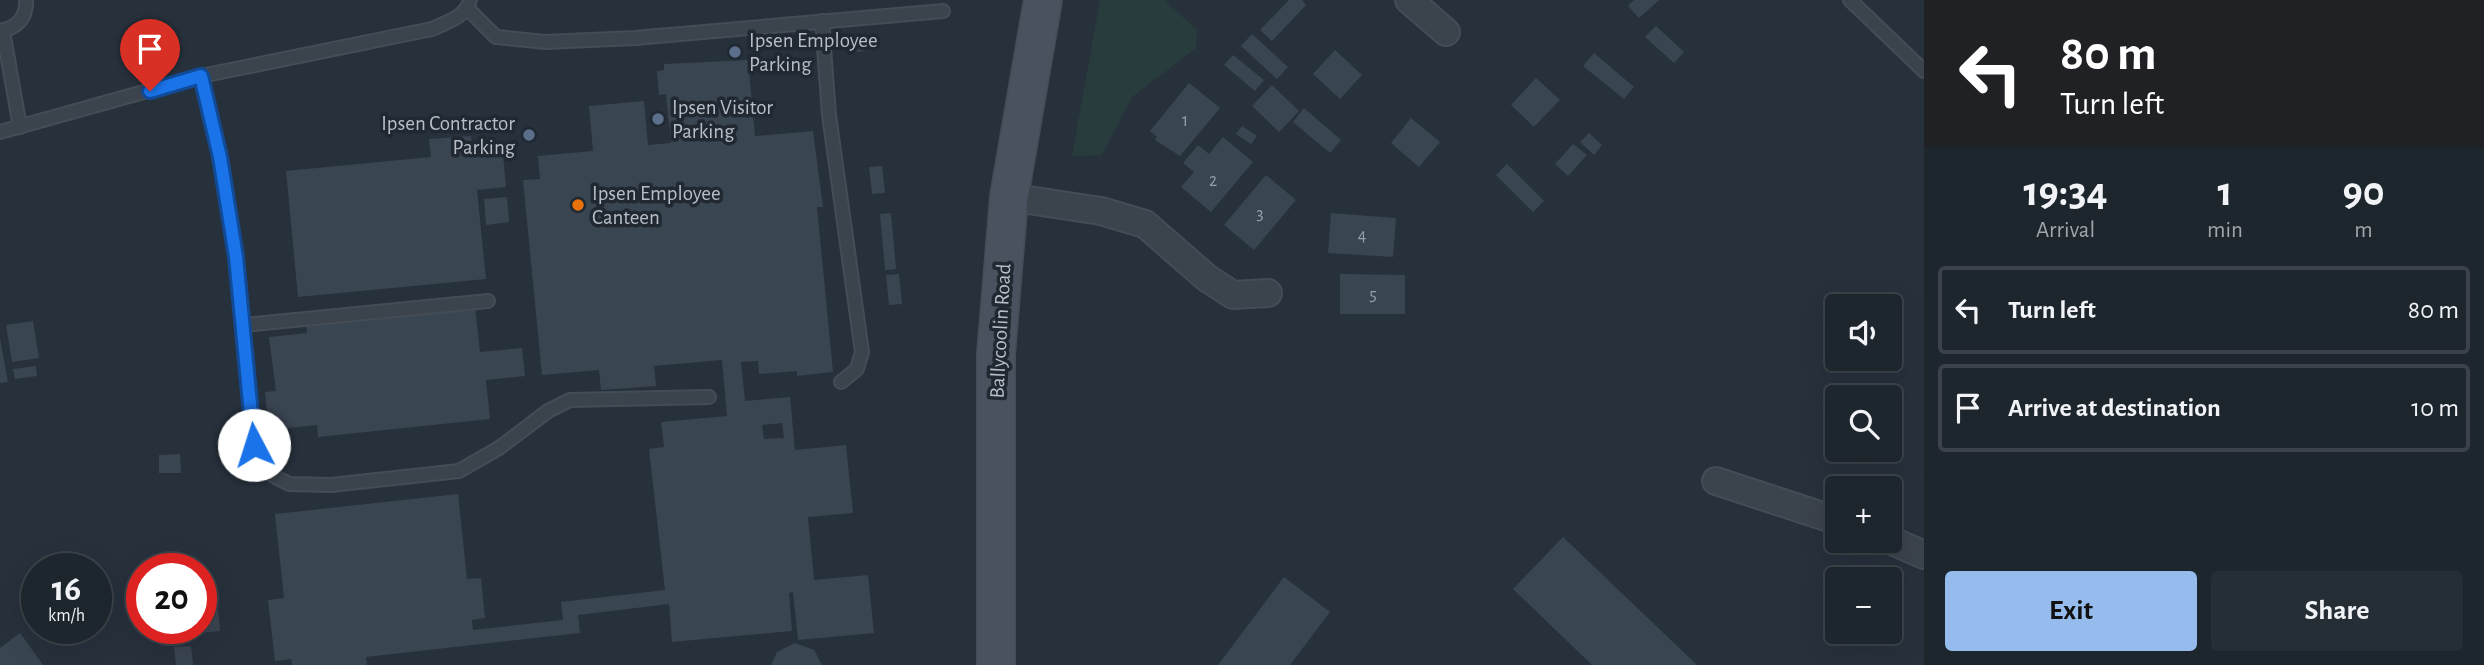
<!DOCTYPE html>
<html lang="en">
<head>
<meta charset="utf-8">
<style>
  :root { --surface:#1d252d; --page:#252d35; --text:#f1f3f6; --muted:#a0a5aa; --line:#3b4249; --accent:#96bbed }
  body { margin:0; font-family:"Alegreya Sans",sans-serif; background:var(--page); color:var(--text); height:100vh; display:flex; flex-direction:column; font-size:26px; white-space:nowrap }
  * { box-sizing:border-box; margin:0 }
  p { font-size:23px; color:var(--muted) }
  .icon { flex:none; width:38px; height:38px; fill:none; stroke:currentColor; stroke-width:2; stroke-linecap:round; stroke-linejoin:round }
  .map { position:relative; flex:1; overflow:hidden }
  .drawer { display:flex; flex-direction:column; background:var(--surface); width:560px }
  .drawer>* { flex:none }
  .top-card { background:#202124; color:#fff; overflow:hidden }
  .controls { position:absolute; left:1825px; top:294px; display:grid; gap:14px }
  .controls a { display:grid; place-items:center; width:77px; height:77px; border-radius:7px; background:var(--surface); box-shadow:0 7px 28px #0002,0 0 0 2px var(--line); font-size:35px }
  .speed { position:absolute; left:21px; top:553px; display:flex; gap:14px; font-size:35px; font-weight:700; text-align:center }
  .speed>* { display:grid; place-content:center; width:91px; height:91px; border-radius:50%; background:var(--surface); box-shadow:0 7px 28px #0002,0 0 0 2px var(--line); line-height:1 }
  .speed small { font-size:18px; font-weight:400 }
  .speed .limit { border:10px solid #d22; background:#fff; color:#111 }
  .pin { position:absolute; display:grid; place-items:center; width:60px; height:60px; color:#fff; margin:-72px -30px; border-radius:50% 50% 50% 0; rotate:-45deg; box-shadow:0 0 7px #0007 }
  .pin .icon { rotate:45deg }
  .me { position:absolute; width:77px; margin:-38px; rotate:355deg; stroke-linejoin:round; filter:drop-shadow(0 0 5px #0008) }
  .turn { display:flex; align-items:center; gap:24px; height:147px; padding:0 21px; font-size:32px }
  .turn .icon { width:91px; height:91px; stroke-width:2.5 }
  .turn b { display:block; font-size:49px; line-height:60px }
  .eta { display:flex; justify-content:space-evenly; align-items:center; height:119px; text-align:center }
  .eta b { font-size:42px; font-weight:700; line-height:49px }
  .action { display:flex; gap:14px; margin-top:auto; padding:14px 21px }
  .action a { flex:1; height:80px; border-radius:7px; background:var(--accent); color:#111; font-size:28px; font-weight:700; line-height:80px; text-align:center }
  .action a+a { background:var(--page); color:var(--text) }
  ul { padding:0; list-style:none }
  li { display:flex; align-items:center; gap:21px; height:88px; margin:0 14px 10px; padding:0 7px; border:4px solid var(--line); border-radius:7px }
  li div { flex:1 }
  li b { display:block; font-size:26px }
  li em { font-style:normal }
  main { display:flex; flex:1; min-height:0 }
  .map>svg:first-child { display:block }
  .green { fill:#293c3d }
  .building { fill:#3a4552; fill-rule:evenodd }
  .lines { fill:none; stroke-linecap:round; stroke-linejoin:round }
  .lane-casing { stroke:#444c56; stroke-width:16 }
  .street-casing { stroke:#444c56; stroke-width:30 }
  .secondary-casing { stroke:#444c56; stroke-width:40 }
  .lane { stroke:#3b434c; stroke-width:12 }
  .street { stroke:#3b434c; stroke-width:26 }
  .secondary { stroke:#49525f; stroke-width:37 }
  .route-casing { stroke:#114b97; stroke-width:18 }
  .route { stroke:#1a73e8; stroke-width:12 }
  .service-dot { fill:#5c6f8a; stroke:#202832; stroke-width:2.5 }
  .food-dot { fill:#e8710a; stroke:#202832; stroke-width:2.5 }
  .labels { text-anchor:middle; stroke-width:7; stroke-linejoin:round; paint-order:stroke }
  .number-label { font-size:18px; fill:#969ea8 }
  .poi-label { font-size:21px; fill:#b7bec7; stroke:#202832; text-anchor:start }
  .street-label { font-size:21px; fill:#b7bec7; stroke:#202832 }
</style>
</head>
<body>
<main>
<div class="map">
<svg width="1924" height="665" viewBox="0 0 1924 665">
  <rect width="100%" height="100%" fill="#27313c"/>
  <polygon class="green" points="1100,0 1164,0 1197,30 1196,48 1132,97 1102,155 1072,156"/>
  <g class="building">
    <polygon points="1289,0 1302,0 1306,5 1272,41 1260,30"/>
    <polygon points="1634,0 1659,0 1639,18 1628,6"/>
    <polygon points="1656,26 1684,52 1674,63 1645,37"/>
    <polygon points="1252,34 1288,67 1277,79 1241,46"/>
    <polygon points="855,35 865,35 866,51 856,52"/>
    <polygon points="1335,50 1362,75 1340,99 1313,74"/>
    <polygon points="1594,53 1634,87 1624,99 1583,66"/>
    <polygon points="1233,55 1264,80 1255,91 1224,65"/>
    <path d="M748 60 755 136 813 131 823 207H817L833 372 797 376V371L759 374 758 361 741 362 745 401 790 397 795 450 846 445 853 513 808 517 814 580 868 575 874 633 798 640 793 592 789 593 792 631 672 642 669 604 578 615 580 633 366 657 367 665H292L291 659 275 661 268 600 284 598 275 514 458 494 467 579 481 578 485 618 472 620 473 630 563 620 561 602 665 590 649 449 664 447 661 422 727 416 722 360 654 366 656 386 601 390 599 370 542 375 523 180 540 179 538 156 593 151 589 106 644 101 648 145 671 143 666 94 659 95 657 71 664 70V64ZM782 423 784 438 764 439 762 425Z"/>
    <polygon points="1536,78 1560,100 1534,127 1511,105"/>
    <polygon points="1189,83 1220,108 1180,156 1155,140 1157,137 1150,131"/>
    <polygon points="1272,85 1299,111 1279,132 1252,106"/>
    <polygon points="1304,108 1341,140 1330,153 1293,122"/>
    <polygon points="1411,118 1440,142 1419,167 1391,143"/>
    <polygon points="1242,126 1257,136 1251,144 1236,134"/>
    <polygon points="1589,133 1602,145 1594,155 1580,142"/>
    <polygon points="471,136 472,147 502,144 506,187 477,190 486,279 298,297 286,171 431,157 429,139"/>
    <polygon points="1223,137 1253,162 1211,212 1181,187 1194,172 1183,163 1198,145 1209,154"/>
    <polygon points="1573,144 1587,155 1568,176 1555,164"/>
    <polygon points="1507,164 1544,201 1533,212 1496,175"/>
    <polygon points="882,166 885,193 872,194 869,167"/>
    <polygon points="1266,175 1296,200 1254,250 1224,225"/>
    <polygon points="507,197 509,222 486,225 484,199"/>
    <polygon points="891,213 896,269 885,270 880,214"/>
    <polygon points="1331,213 1396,218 1393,257 1328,253"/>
    <polygon points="899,274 902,304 889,305 886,275"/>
    <polygon points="1340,274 1405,275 1405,314 1340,314"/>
    <polygon points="475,306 480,352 522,348 525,376 486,380 490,419 318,437 317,425 269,430 265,392 276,391 269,337 307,333 306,325"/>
    <polygon points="33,321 39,358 12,362 6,325"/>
    <polygon points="0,338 8,382 0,383"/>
    <polygon points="36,366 37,376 15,379 13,369"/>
    <polygon points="180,454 181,473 159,473 159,455"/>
    <polygon points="1563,537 1697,665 1592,665 1513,589"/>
    <polygon points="210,574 212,586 216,585 220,631 197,633 197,628 201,628 201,575"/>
    <polygon points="1284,577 1330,612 1290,665 1218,665"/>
    <polygon points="20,633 43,665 0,665 0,648"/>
    <polygon points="795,643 814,650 822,665 771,665 777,652"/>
    <polygon points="191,646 193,665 176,665 174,647"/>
  </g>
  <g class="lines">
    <defs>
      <g id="lane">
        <polyline points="1850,0 1924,71"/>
        <polyline points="468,9 496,37 546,42 635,38 943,11"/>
        <polyline points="822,21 829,115 862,352 857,369 841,382"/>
        <path d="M0 31C17 28 27 18 26 0"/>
        <polyline points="3,31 20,127"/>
        <polyline points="201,76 220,157 236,257 254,445 272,475 289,484 331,485 459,471 499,448 548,411 570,400 709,397"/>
        <path d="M0 132 201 76 432 29C447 22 466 17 470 0"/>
        <polyline points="243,325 488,301"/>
      </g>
      <g id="street">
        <polyline points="1409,0 1446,32"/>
        <polyline points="1009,197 1101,211 1145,224 1207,278 1233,295 1268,293"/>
        <polyline points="1716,481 1838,521"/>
        <polyline points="1890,540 1924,555"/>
      </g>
      <polyline id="secondary" points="996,665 996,354 1009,197 1043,0"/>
    </defs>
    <use href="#lane" class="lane-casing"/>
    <use href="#street" class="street-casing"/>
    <use href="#secondary" class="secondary-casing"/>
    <use href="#lane" class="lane"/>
    <use href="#street" class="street"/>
    <use href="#secondary" class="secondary"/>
  </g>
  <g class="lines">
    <defs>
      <polyline id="route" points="150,91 201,76 220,157 236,257 254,445"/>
    </defs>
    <use href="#route" class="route-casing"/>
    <use href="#route" class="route"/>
  </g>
  <g class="service-dot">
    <circle cx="735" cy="52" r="7"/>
    <circle cx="658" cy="119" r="7"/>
    <circle cx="529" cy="135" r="7"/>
  </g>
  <circle class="food-dot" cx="578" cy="205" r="7"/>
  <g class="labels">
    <g class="number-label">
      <text x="1185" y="126">1</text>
      <text x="1213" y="186">2</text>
      <text x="1260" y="219">3</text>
      <text x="1362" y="241">4</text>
      <text x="1373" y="300">5</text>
    </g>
    <g class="poi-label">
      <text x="749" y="47">Ipsen Employee<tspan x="749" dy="24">Parking</tspan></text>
      <text x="672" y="114">Ipsen Visitor<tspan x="672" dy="24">Parking</tspan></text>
      <text x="515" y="130" text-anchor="end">Ipsen Contractor<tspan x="515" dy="24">Parking</tspan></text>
      <text x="592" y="200">Ipsen Employee<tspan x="592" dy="24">Canteen</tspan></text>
    </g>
    <g class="street-label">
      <text transform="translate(1000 331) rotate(-87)" y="7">Ballycoolin Road</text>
    </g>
  </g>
</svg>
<div class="controls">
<a><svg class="icon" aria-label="sound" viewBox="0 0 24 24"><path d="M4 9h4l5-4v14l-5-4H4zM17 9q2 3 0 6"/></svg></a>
<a><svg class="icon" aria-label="search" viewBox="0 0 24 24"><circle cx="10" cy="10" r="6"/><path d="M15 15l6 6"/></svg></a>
<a>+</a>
<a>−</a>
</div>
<div class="speed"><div>16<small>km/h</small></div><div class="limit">20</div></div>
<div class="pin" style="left:150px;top:91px;background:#d93025"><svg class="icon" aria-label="arrive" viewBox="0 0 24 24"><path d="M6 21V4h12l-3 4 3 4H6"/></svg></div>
<svg class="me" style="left:254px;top:445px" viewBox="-20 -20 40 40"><circle r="19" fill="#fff"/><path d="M0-13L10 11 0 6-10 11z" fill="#1a73e8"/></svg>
</div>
<section class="drawer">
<div class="top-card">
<div class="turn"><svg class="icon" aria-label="left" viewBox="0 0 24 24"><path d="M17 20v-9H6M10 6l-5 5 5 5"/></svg><div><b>80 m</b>Turn left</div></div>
</div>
<div class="eta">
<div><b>19:34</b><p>Arrival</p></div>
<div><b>1</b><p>min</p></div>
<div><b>90</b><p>m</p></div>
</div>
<ul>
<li><svg class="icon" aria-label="left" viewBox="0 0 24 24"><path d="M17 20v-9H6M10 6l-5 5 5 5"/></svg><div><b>Turn left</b></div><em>80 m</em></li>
<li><svg class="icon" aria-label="arrive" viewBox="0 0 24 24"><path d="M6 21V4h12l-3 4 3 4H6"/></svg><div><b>Arrive at destination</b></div><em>10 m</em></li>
</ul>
<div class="action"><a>Exit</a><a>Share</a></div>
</section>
</main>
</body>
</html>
